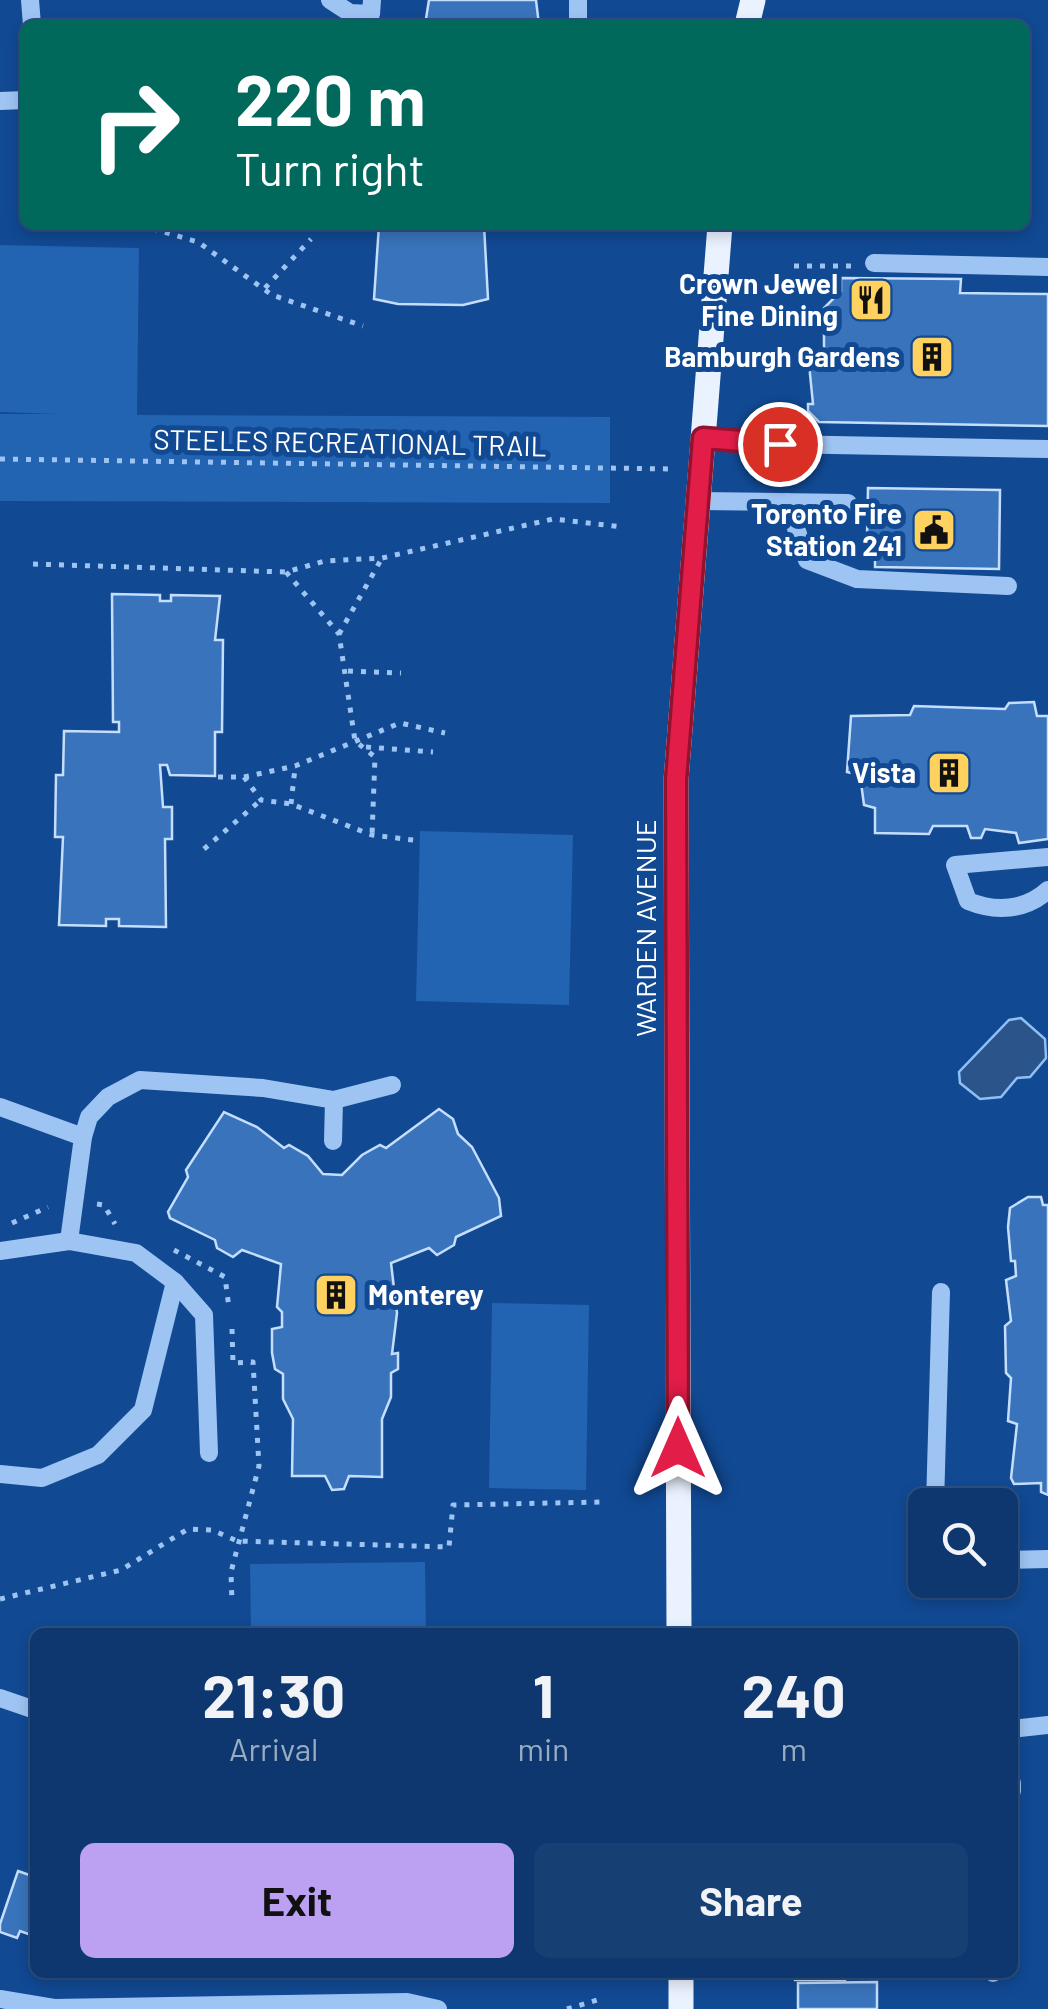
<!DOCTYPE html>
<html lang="en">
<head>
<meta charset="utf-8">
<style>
  :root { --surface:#0d376e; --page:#163f73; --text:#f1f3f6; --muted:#9aacc2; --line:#2d5181; --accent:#bca0f2 }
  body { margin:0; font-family:Barlow,sans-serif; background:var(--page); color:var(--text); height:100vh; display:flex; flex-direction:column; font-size:38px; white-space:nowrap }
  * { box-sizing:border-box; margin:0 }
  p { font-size:32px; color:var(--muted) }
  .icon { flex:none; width:55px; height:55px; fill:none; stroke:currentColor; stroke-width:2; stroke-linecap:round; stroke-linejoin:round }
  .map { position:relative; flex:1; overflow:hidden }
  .panel { position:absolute; left:30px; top:1628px; width:988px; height:350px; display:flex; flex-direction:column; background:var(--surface); border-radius:15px; box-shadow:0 5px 15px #0003,0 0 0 2px var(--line) }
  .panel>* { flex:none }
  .hud { position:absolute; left:20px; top:20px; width:1010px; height:210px; border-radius:15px; box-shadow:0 5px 15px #0003,0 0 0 2px var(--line); background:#00695c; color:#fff; overflow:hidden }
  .tools { position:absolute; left:908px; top:1488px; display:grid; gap:20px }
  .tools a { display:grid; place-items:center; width:110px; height:110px; border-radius:15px; background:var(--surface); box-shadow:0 5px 15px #0003,0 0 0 2px var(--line); font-size:50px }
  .pin { position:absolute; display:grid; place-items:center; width:85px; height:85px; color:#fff; margin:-42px; border:5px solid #fff; border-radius:50%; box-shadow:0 2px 10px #0007 }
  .me { position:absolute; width:110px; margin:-55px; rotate:0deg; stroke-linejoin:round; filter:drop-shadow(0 0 8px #0008) }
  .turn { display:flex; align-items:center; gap:35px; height:210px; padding:0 50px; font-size:45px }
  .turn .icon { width:130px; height:130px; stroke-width:2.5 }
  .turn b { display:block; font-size:70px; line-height:85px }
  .eta { display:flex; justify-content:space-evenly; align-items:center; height:170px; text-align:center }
  .eta b { font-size:60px; font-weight:700; line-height:70px }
  .button { display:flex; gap:20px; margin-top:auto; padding:20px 50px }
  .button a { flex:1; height:115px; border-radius:15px; background:var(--accent); color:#111; font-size:40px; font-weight:700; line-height:115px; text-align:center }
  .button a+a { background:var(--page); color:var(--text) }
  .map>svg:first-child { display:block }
  .green { fill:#2263b2 }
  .water { fill:#2a548a; stroke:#8fbff6; stroke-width:2.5 }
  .building { fill:#3973bb; stroke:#c5defd; stroke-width:2.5 }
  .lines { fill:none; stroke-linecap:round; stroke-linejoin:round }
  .path { stroke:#9ec4f3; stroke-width:5; stroke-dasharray:5 8; stroke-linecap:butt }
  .minor { stroke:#9ec4f3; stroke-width:18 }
  .major { stroke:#eaf2ff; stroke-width:25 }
  .route-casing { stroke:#92132f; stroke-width:25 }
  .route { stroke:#e11d48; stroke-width:18 }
  .labels { text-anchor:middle; stroke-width:10; stroke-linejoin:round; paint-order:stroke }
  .poi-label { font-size:28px; font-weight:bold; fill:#fff; stroke:#114993; text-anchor:end }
  .street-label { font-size:28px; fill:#fff; stroke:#114993 }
</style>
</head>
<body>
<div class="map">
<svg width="1048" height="2009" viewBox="0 0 1048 2009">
  <rect width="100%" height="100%" fill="#114993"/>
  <g class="green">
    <polygon points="0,245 139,248 137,415 610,417 610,503 0,501 0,414 57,414 0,412"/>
    <polygon points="420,831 573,835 569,1005 416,1001"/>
    <polygon points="492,1303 589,1305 586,1490 489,1488"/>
    <polygon points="425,1562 426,1632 251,1632 250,1564"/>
  </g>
  <polygon class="water" points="1021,1018 1045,1039 1046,1058 1030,1077 1017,1078 1001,1097 980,1099 960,1083 959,1072 1009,1020"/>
  <g class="building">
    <polygon points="429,0 536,0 539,25 425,25"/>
    <polygon points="379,225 484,225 488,299 463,305 398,304 374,299"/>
    <polygon points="841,278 961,279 960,293 1048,294 1048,426 819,422 808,411 808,404 813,404 809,364 824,350 824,308 841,291"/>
    <polygon points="868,488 1000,490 999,569 875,567 875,536 867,536"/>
    <polygon points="112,594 160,595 160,601 171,601 171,595 220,596 215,640 223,640 222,732 215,732 215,776 170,775 167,765 160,765 163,807 172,807 172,839 165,839 166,927 119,926 119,919 106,919 106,926 59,925 63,837 55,837 56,775 63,775 64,731 119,732 119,722 113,722"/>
    <polygon points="1034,702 1037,716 1048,716 1048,839 1019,843 1016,833 985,829 981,838 971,838 967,826 933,826 929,834 875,833 875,808 864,805 860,775 847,772 851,716 910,715 914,706 1005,709 1009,703"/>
    <polygon points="439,1109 453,1119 458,1134 472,1147 499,1198 501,1216 456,1237 454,1245 437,1255 429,1248 391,1263 397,1313 392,1354 398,1353 398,1369 391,1373 391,1397 382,1419 382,1477 349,1476 344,1489 332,1490 325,1476 292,1476 293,1419 283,1399 283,1374 275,1369 272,1353 272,1329 282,1327 282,1312 277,1307 281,1264 242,1250 233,1257 217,1248 215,1240 170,1218 168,1212 188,1177 186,1170 224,1112 257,1127 284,1148 289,1145 308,1156 323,1174 342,1175 362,1155 380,1145 386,1148"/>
    <polygon points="1028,1197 1041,1197 1043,1205 1048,1205 1048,1495 1041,1492 1041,1483 1014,1484 1011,1478 1017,1424 1008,1421 1011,1378 1006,1373 1005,1326 1011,1321 1006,1280 1016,1276 1015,1261 1011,1261 1008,1227 1010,1208"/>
    <polygon points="18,1871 35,1877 35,1924 31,1935 20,1931 17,1938 0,1932 0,1924"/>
    <rect x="795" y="1972" width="50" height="8"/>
    <polygon points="877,1982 877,2009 798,2009 798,1983"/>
  </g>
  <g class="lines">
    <g class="path">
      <polyline points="140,225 198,242 272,295 363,326"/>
      <polyline points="794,266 851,266"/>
      <polyline points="265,288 311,239"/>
      <polyline points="0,459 672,469"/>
      <polyline points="33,564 286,572 325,561 382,558 553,519 623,527"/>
      <polyline points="286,572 339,634 355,741 375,757 372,835"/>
      <polyline points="339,634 382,558"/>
      <polyline points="348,671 401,673"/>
      <polyline points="366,747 433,752"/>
      <polyline points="218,777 244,777 261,800 291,804 372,835 421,841"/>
      <polyline points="244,777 295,766 400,723 445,733"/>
      <polyline points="291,804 295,768"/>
      <polyline points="204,849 261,800"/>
      <polyline points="97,1204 104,1205 115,1224"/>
      <polyline points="12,1223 48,1207"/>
      <polyline points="174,1250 225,1277 229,1308"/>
      <polyline points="232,1329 233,1363 253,1362 259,1466 231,1572 232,1603"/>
      <polyline points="0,1599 121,1570 188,1529 212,1530 237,1541 449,1547 453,1505 602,1502"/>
      <polyline points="567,2009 604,1998"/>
    </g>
    <g class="minor">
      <polyline points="30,0 32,25"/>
      <polyline points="330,0 350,13 371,14 372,0"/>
      <polyline points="578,25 578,0"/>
      <polyline points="0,101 25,100"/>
      <polyline points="874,263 1048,267"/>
      <polyline points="703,438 780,444 1048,449"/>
      <polyline points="699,501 848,503"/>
      <polyline points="787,502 807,560 857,579 1008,586"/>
      <path d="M1048 857 955 865 968 901C995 912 1025 911 1048 890"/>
      <polyline points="0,1107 83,1137 69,1241"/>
      <polyline points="83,1137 89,1117 108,1097 140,1080 263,1088 334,1100"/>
      <polyline points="333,1141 334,1100 392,1085"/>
      <polyline points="0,1251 69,1241 136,1253 175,1282 143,1410 98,1455 42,1478 0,1474"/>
      <polyline points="175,1282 204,1315 209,1453"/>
      <polyline points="935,1505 941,1292"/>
      <polyline points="1000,1560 1048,1559"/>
      <polyline points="0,1698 35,1710"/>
      <polyline points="1012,1729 1048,1725"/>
      <polyline points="1012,1783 1012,1791"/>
      <polyline points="993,1973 993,1972"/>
      <polyline points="0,1999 54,2008 407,2002 438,2009"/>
    </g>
    <g class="major">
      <polyline points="747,25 753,0"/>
      <polyline points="679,1632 676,780 720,225"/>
      <polyline points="681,1972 681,2009"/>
    </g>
  </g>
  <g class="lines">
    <defs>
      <polyline id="route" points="678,1448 676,780 703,438 780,444"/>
    </defs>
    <use href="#route" class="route-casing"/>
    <use href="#route" class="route"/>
  </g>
  <defs>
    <symbol id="restaurant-square" viewBox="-11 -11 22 22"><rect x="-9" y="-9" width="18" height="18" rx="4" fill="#ffd260" stroke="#114993"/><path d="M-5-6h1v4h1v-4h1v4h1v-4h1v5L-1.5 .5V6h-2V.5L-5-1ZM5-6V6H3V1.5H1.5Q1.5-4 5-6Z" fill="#111"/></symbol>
    <symbol id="building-square" viewBox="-11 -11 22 22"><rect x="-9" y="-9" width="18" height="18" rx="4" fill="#ffd260" stroke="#114993"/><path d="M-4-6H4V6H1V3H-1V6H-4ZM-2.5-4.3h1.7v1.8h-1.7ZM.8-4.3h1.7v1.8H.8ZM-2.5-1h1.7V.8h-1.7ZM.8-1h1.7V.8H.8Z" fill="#111"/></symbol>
    <symbol id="civic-square" viewBox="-11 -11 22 22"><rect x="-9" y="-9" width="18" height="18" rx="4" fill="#ffd260" stroke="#114993"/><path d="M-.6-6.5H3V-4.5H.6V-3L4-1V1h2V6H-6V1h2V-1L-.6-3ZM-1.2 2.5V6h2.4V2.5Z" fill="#111"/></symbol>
  </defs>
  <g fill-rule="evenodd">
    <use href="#restaurant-square" x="846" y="275" width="50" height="50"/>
    <use href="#building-square" x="907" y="332" width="50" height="50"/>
    <use href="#civic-square" x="909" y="505" width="50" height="50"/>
    <use href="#building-square" x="924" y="748" width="50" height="50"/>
    <use href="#building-square" x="311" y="1270" width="50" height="50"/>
  </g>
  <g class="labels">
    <g class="poi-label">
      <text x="838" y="294">Crown Jewel<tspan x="838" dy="32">Fine Dining</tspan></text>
      <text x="900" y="367">Bamburgh Gardens</text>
      <text x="902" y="524">Toronto Fire<tspan x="902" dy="32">Station 241</tspan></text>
      <text x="916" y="783">Vista</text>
      <text x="368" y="1305" text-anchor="start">Monterey</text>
    </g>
    <g class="street-label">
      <text transform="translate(350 443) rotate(1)" y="10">STEELES RECREATIONAL TRAIL</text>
      <text transform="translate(646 928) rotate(-90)" y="10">WARDEN AVENUE</text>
    </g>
  </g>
</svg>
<div class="tools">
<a><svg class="icon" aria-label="search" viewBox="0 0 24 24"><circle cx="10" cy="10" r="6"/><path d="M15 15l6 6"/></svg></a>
</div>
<div class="pin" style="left:780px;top:444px;background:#d93025"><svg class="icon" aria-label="arrive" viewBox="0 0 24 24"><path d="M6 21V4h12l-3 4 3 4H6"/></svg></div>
<svg class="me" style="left:678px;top:1448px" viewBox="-20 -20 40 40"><path d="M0-17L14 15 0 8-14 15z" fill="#e11d48" stroke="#fff" stroke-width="4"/></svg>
<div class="hud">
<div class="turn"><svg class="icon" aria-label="right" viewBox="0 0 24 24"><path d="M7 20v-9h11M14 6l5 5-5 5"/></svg><div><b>220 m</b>Turn right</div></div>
</div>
<section class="panel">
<div class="eta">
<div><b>21:30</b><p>Arrival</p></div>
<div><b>1</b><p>min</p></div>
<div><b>240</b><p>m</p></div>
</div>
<div class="button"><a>Exit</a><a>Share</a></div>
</section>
</div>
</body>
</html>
